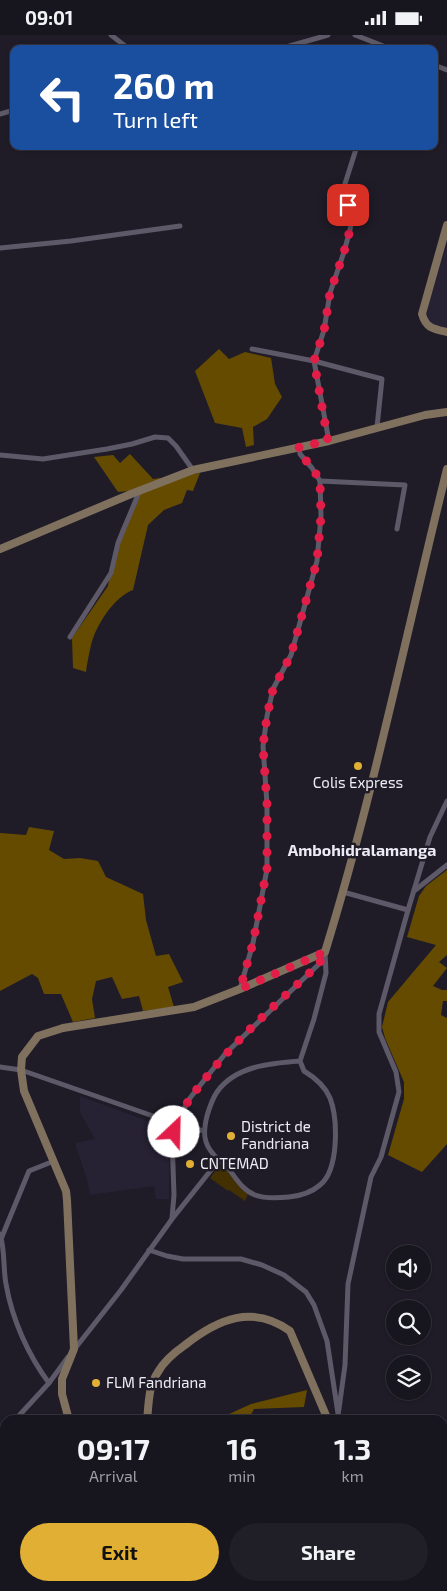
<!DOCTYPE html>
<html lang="en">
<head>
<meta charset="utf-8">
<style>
  :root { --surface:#17151e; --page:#201e27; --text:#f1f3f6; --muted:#9e9fa4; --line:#36343c; --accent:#e1af34 }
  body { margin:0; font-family:"Exo 2",sans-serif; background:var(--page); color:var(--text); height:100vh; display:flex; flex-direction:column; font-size:19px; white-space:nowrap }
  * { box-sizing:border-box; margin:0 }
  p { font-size:16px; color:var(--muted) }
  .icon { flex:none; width:28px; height:28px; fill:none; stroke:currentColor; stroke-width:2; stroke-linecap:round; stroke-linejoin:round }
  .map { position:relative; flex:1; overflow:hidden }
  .sheet { position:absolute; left:0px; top:1380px; width:448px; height:176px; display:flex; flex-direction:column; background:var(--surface); border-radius:15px 15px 0 0; box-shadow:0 1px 4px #0004,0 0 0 1px var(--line) }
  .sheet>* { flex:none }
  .hud { position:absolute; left:10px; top:10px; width:428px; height:105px; border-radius:10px; box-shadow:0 1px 4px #0004,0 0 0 1px var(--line); background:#1a4fa0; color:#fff; overflow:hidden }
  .tools { position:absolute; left:386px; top:1210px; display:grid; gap:10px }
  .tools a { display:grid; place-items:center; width:45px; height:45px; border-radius:50%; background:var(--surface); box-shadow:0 1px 4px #0004,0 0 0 1px var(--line); font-size:25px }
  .pin { position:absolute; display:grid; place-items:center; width:42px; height:42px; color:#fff; margin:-21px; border-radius:10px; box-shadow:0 2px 8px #0006 }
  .me { position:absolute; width:55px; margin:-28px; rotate:24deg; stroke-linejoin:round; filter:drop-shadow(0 0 4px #0008) }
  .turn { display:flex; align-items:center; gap:18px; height:105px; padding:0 20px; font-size:22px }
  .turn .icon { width:65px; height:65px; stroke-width:2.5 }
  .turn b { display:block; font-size:35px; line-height:42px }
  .eta { display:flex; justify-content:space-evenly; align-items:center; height:85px; text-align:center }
  .eta b { font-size:30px; font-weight:700; line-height:35px }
  .primary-button { display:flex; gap:10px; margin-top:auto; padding:10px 20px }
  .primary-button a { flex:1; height:58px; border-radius:30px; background:var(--accent); color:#111; font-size:20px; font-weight:700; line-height:58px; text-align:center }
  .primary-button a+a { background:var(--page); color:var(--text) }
  .status { display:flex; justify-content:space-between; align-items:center; height:35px; padding:0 25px; background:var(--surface); direction:ltr }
  .status svg { height:14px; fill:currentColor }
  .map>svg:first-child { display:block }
  .built { fill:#272134 }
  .green { fill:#423000 }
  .forest { fill:#654b00 }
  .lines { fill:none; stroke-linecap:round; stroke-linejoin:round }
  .street { stroke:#5d5968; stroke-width:5 }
  .secondary { stroke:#80715f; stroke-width:8 }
  .route { stroke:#e11d48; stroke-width:9; stroke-dasharray:0 16.2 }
  .poi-dot { fill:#e1af34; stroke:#1f1c28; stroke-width:2 }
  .labels { text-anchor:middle; stroke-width:5; stroke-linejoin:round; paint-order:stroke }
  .poi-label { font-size:15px; fill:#edebf4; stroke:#1f1c28; text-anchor:start }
  .neighbourhood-label { font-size:16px; font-weight:bold; fill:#edebf4; stroke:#1f1c28 }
</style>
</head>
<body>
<div class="status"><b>09:01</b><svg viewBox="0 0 49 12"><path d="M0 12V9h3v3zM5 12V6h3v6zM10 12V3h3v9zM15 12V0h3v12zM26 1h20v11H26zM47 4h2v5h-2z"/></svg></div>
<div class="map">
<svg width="447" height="1556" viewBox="0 0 447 1556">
  <rect width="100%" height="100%" fill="#1f1c28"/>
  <g class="built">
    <polygon points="447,208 447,295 435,292 428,284 427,277"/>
    <polygon points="80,1061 169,1094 169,1164 156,1164 154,1151 90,1160 87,1144 75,1108 95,1104 80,1077"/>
  </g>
  <polygon class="green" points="220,1130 224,1132 242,1155 248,1159 245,1166 229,1155 228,1156 210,1143"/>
  <g class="forest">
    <polygon points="219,314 229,324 245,317 271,323 275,349 282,362 267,384 253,392 254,410 246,412 242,393 215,388 195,336"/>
    <path d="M130 419 153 444 200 438 193 456 187 455 182 468 164 475 148 490 133 555C114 562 96 590 91 610 89 619 87 628 86 637L73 633 72 603 108 551 114 516 121 494 139 455 118 457 94 422 113 420 120 428Z"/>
    <polygon points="29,792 54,796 49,815 64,824 80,823 98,826 106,842 143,859 146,885 156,921 169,919 183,947 168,952 174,972 143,976 139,961 122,964 112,942 96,946 92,964 95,983 73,987 61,959 44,959 38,943 32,939 0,956 0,798 26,800"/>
    <polygon points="447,835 447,920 439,927 447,933 433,951 442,955 447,955 447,966 443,966 441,980 447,983 447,1109 422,1137 388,1120 404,1064 404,1047 385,1003 382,992 388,967 436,910 407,902 419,861 426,851"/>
    <polygon points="307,1355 304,1372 254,1374 248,1385 216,1385 251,1369"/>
    <polygon points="0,1538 5,1541 5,1551 24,1551 23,1556 0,1556"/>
    <polygon points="52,1551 86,1551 86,1556 53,1556"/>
  </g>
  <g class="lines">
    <g class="street">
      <polyline points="111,0 129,14"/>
      <polyline points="355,0 391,14"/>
      <polyline points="279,14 328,0"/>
      <polyline points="434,30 447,35"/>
      <polyline points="0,79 14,75"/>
      <polyline points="0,213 71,206 180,191"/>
      <polyline points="252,314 314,326 382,344 377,392"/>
      <polyline points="329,406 314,326 324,295 330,258 344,217 350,195 352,181 343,155 357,111"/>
      <polyline points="0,420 43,424 107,414 132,409 155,402 168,403 176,411 193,435"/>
      <polyline points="320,446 405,450 397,494"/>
      <polyline points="70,602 111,538 118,508 140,455"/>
      <polyline points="414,856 447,830"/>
      <polyline points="343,857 408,875"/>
      <polyline points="240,954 253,908 267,834 267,769 263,711 267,681 273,654 291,620 317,526 321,481 320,446 312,433 300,419 299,412"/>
      <path d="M300 1026C271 1028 235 1031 217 1057 213 1063 209 1074 207 1081 203 1097 203 1108 214 1120 218 1125 224 1128 228 1133 236 1143 242 1155 255 1160 265 1164 278 1163 289 1162 299 1161 312 1157 320 1150 339 1135 338 1084 330 1063 325 1051 314 1042 304 1036L300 1026 314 984 326 938 325 917"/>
      <polyline points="0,1032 21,1035 176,1089 204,1096"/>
      <polyline points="172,1183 174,1160 172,1103 176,1089 190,1063 225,1019 319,929 324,917"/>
      <path d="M0 1199C5 1214 3 1233 6 1249 12 1284 28 1320 49 1348"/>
      <polyline points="1,1204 29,1136 54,1126"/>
      <polyline points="149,1215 167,1221 183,1224 241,1224 262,1230 284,1240 306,1257 314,1270 327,1306 339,1385"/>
      <polyline points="73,1316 121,1255 172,1184 219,1125"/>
      <polyline points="338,1381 345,1330 348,1249 371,1142 381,1122 399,1057 396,1037 379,997 379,979 408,875 430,802 447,766"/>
      <polyline points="15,1385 49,1348 68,1322"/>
      <polyline points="0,1402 5,1396"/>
      <polyline points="123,1551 124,1556"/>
    </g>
    <g class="secondary">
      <path d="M447 190 422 279C426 293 433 294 447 297"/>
      <polyline points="0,514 131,459 193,435 329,406 425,380 447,377"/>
      <path d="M69 1385 62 1359V1344L74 1314 67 1165 66 1156 24 1056 21 1035 22 1022 38 1001 63 993 194 972 240 954 325 917C374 758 407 595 447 434"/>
      <path d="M147 1385C149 1368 148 1352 158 1337 164 1326 175 1317 185 1310 218 1284 253 1269 290 1296L328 1385"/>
      <polyline points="0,1487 5,1481"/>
      <polyline points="418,1551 421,1556"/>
    </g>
  </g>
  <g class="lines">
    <path class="route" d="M174 1097C179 1077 192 1060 205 1044 238 1002 280 966 319 929L325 917 240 954 253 908 267 834V769L263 711 267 681 273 654 291 620 317 526 321 481 320 446 312 432 300 419 299 412 328 406 314 326 324 296 330 258 344 217 350 195 352 182 348 170"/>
  </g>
  <g class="poi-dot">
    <circle cx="358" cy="731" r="5"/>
    <circle cx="231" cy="1101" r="5"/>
    <circle cx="190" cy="1129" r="5"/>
    <circle cx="96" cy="1348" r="5"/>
  </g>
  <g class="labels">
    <g class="poi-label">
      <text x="358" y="753" text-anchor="middle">Colis Express</text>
      <text x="241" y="1097">District de<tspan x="241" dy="17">Fandriana</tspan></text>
      <text x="200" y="1134">CNTEMAD</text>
      <text x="106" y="1353">FLM Fandriana</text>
    </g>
    <g class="neighbourhood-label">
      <text x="362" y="821">Ambohidralamanga</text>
    </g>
  </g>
</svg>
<div class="tools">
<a><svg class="icon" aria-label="sound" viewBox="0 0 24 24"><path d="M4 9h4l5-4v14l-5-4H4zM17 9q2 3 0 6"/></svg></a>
<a><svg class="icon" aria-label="search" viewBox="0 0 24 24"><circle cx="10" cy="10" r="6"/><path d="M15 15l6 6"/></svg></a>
<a><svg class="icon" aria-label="layers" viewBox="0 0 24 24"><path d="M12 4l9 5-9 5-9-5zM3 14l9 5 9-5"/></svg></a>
</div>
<div class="pin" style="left:348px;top:170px;background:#d93025"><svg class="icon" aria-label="arrive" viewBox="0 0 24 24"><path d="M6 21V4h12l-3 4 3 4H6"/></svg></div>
<svg class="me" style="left:174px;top:1097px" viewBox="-20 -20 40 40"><circle r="19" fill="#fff"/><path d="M0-13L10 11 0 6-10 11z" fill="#e11d48"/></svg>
<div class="hud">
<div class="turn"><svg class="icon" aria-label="left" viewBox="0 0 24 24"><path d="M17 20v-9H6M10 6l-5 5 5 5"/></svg><div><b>260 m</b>Turn left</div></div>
</div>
<section class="sheet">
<div class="eta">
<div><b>09:17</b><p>Arrival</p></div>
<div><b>16</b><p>min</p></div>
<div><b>1.3</b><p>km</p></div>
</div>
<div class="primary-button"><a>Exit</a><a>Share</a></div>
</section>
</div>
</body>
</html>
